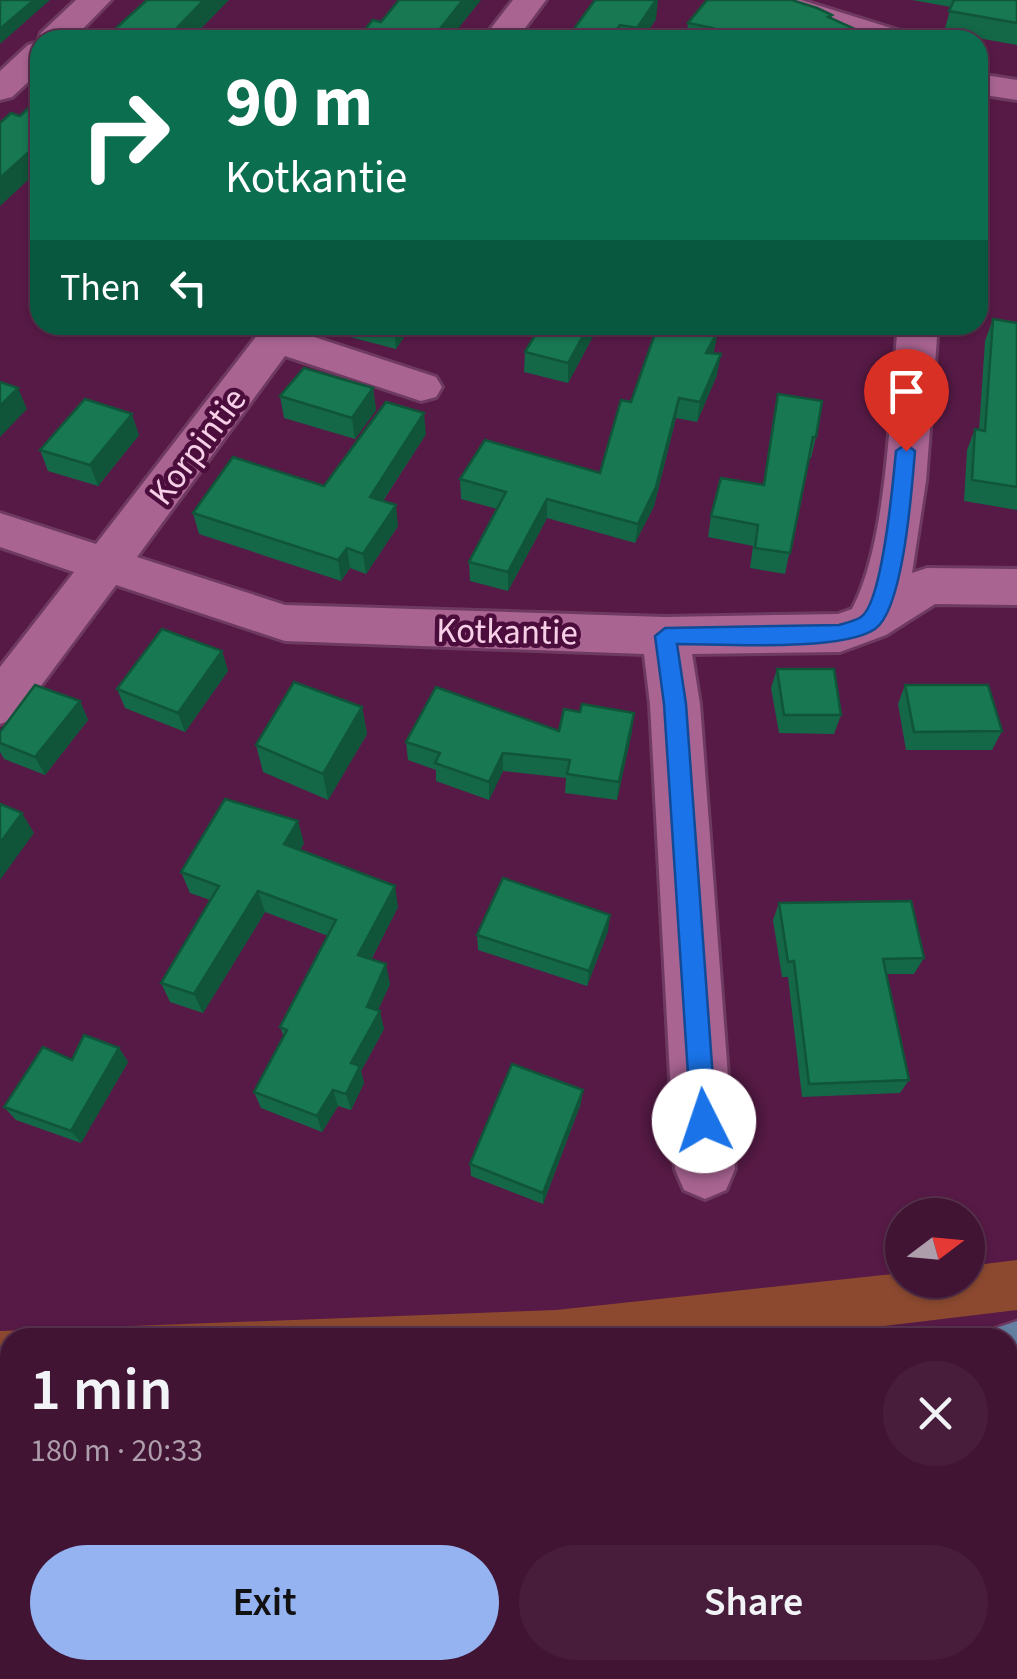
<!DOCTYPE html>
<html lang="en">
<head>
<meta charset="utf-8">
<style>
  :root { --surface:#411434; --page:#481d3c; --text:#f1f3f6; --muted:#ae9eac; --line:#5a334f; --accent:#95b2f1 }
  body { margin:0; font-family:"Source Sans 3",sans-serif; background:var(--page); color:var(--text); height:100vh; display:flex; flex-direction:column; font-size:38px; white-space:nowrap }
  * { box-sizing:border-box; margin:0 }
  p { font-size:32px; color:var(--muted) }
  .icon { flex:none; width:55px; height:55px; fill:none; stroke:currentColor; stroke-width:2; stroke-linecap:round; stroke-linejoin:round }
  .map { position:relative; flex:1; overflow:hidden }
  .details { position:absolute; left:0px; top:1328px; width:1018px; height:352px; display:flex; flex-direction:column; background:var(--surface); border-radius:30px 30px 0 0; box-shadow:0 2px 8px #0004,0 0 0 2px var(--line) }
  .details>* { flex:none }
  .guide { position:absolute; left:30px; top:30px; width:958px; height:305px; border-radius:30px; box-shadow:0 2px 8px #0004,0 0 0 2px var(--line); background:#0b6e4f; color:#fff; overflow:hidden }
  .needle { width:65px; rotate:74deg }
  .fabs { position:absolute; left:885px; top:1198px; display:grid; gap:20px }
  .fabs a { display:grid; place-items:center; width:100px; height:100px; border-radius:50%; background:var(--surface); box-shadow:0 2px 8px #0004,0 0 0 2px var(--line); font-size:50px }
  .pin { position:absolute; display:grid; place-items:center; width:85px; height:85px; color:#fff; margin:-102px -42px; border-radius:50% 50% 50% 0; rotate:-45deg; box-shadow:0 0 10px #0007 }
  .pin .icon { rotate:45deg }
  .me { position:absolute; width:110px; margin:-55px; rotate:356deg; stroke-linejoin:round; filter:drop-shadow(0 0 8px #0008) }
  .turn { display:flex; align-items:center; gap:35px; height:210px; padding:0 30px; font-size:45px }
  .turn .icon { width:130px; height:130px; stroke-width:2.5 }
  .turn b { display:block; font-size:70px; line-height:85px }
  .then { display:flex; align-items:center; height:95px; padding:0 30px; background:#0003; gap:20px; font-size:38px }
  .round { display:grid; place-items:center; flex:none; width:105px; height:105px; border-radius:52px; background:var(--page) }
  .overview { display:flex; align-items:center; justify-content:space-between; height:170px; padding:0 30px }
  h1 { font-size:60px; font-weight:600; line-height:75px }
  .primary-button { display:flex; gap:20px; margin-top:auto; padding:20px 30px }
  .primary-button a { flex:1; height:115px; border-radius:60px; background:var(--accent); color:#111; font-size:40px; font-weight:600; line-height:115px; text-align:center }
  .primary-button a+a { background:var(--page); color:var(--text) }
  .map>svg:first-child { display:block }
  .green { fill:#8c4930 }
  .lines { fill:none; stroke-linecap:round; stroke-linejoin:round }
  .minor-casing { stroke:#6f3a61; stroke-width:6 }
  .major-casing { stroke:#6f3a61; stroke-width:5 }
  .minor { fill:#a96492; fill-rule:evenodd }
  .major { fill:#6480a2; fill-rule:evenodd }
  .wall { fill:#146747 }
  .shaded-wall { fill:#105439 }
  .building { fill:#177852; stroke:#105439; stroke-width:2.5 }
  .route { fill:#1a73e8; stroke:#114b97; stroke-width:2.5 }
  .labels { text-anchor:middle; stroke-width:9; stroke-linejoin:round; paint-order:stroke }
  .street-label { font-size:35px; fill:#f7d0e8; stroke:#4b0d3b }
</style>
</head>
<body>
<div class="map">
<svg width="1017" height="1679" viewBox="0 0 1017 1679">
  <rect width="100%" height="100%" fill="#571a46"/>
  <polygon class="green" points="1017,1260 1017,1310 785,1338 10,1338 10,1381 0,1381 0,1331 556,1310 902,1273 902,1280 968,1280 968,1266"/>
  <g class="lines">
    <defs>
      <g id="minor">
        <polygon points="76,0 111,0 72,40 40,40 40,71 12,97 0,100 0,71 28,45 38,42 41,33"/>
        <polygon points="513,0 546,0 516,40 482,40"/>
        <polygon points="751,0 801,0 907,33 912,40 860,40 755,7"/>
        <polygon points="978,74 1017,80 1017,100 978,94"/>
        <path d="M265 325H307L302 333 436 377 442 387 436 397 421 401 285 356 137 557 285 605 665 617 838 614 852 609C888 542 890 403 898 325H938L926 481 912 573 927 568 1017 569V605L935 604 886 635 840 652 692 654 700 704 735 1169 726 1190 705 1199 684 1190 675 1169 650 704 644 654 285 641 116 585 17 718 0 724V667L74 572 0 547V513L96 544Z"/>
      </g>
      <g id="major">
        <polygon points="1017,1321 1017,1389 1008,1390 1008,1338 982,1338 984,1332"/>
        <rect x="0" y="1385" width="10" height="70"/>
        <polygon points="1017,1438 1017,1508 1008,1509 1008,1439"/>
        <rect x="0" y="1495" width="10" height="72"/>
      </g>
    </defs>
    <use href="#minor" class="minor-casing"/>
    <use href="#major" class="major-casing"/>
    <use href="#minor" class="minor"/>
    <use href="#major" class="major"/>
  </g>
  <g class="wall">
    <polygon points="595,0 656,19 642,40 566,40"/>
    <polygon points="912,0 1017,0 1017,45 944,32 951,7"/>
    <polygon points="832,15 831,19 879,40 686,40 688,23"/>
    <polygon points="993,319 1017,323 1017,510 964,501 967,450 975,429 979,430 985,341"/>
    <polygon points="344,325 412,325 396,349 346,336"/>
    <polygon points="541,325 599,325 568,383 524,372 525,352"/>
    <polygon points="718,331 713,354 717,375 697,422 676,418 654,506 635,543 547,518 508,591 470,581 469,562 497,509 461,499 460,479 600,473 631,402"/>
    <polygon points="373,388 376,410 355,439 284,418 280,396"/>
    <polygon points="778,394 816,437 811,458 809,458 785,574 750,568 753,546 708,537 711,516 763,485"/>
    <polygon points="426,434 383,501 398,526 366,574 350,568 341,581 199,534 193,513 324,486"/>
    <polygon points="139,435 98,486 48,471 40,450"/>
    <polygon points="222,651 228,671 185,732 125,708 117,689"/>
    <polygon points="777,669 841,715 834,734 779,733 771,688"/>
    <polygon points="905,685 1002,731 992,750 906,750 898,704"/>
    <polygon points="80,701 88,720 45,775 4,759 0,752 0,732"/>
    <polygon points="362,707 367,734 328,800 263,772 256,745"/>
    <polygon points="559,731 632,731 617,800 565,793 566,778 503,771 489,800 436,781 436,770 408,760 406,742"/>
    <polygon points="304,843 300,850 398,907 371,960 390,984 378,1010 384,1029 361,1071 364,1083 351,1110 338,1106 322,1132 261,1108 254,1092 284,1037 280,1027 328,936 265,912 203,1013 170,1002 161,983 210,900 190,893 181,872"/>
    <polygon points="779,903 924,958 914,974 886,974 909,1080 900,1093 802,1097 788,977 782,977 773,920"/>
    <polygon points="608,931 587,986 478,950 477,935"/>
    <polygon points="119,1048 128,1062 81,1143 16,1120 4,1107 72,1060"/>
    <polygon points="581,1103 543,1204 471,1176 470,1164"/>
  </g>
  <g class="shaded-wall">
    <polygon points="34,0 50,0 0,44 0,29"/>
    <polygon points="204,0 229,0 190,40 171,34"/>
    <polygon points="463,0 481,0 449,40 431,40"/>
    <polygon points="656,0 658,0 656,19 642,40 636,40 637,28"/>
    <polygon points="620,25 619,40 609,40"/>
    <polygon points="40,142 40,169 0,206 0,178"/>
    <polygon points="395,325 412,325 396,349 394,327"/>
    <polygon points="589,325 599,325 568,383 568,363"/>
    <polygon points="718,331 714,351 702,373 706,353"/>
    <polygon points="721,354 717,375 697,422 700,402"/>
    <polygon points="18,388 27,409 0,437 0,406"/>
    <polygon points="373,388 376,410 355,439 352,418"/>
    <polygon points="679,398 676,418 654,506 635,543 638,524"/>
    <polygon points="424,413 426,434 372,517 370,497"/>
    <polygon points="132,414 139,435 98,486 90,465"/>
    <polygon points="547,499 547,518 508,591 508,572"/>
    <polygon points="396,505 398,526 366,574 363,554"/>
    <polygon points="347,548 350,568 341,581 338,560"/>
    <polygon points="222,651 228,671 185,732 178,713"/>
    <polygon points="80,701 88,720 45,775 35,757"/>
    <polygon points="362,707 367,734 328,800 323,774"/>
    <polygon points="634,713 632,731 617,800 619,782"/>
    <polygon points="503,753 503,771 489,800 489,782"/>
    <polygon points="22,813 34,833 0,880 0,843"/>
    <polygon points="298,821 304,843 290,866 284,844"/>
    <polygon points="395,886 398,907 363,975 358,955"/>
    <polygon points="258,891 265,912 203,1013 194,994"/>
    <polygon points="610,915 608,931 587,986 589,971"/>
    <polygon points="386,964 390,984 371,1025 367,1007"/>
    <polygon points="380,1011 384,1029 361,1071 364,1083 351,1110 346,1094 351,1063"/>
    <polygon points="119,1048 128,1062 81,1143 71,1131"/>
    <polygon points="333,1090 338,1106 322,1132 317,1116"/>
    <polygon points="583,1090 581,1103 543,1204 543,1193"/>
  </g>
  <g class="building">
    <polygon points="0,0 34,0 0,29"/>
    <polygon points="147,0 204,0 171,34 195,40 103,40"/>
    <polygon points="399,0 463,0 431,40 356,40 373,20 381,22"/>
    <polygon points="595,0 656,0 637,28 620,25 609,40 566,40"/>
    <polygon points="707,0 792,0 817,8 832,15 828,17 879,40 705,40 713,28 688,23"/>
    <polygon points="954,0 1017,0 1017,23 949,11"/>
    <polygon points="40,97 40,142 0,178 0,123 11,113 20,116"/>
    <polygon points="993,319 1017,323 1017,487 972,480 975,429 985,431"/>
    <polygon points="541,325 589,325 568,363 525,352"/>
    <polygon points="658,325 686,325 718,331 706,353 721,354 700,402 679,398 656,487 638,524 547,499 508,572 469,562 506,492 460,479 485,440 600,473 621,400 631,402"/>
    <polygon points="304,368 373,388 352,418 280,396"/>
    <polygon points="0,382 18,388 0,406"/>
    <polygon points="778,394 822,401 816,437 813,437 790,553 755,548 758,525 711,516 721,478 764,485"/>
    <polygon points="85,399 132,414 90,465 40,450"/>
    <polygon points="386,402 424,413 370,497 396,505 363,554 347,548 338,560 193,513 233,457 324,486"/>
    <polygon points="162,629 222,651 178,713 117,689"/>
    <polygon points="777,669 834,669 841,715 784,715"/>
    <polygon points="294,682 362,707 323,774 256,745"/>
    <polygon points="35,685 80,701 35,757 0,743 0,732"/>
    <polygon points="905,685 988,685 1002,731 914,732"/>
    <polygon points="436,687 559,731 564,709 580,712 582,704 634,713 619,782 567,774 570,760 503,753 489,782 435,763 440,753 406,742"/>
    <polygon points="225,799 298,821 284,844 395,886 358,955 386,964 367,1007 380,1011 351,1063 360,1066 346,1094 333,1090 317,1116 254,1092 287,1030 280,1027 336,920 258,891 194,994 161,983 219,886 181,872"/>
    <polygon points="0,804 22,813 0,843"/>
    <polygon points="503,878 610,915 589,971 477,935"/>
    <polygon points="911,901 924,958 883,959 909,1080 809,1084 794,961 788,962 779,903"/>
    <polygon points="84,1035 119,1048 71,1131 4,1107 43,1047 72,1060"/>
    <polygon points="512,1064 583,1090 543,1193 470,1164"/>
  </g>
  <path class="route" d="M906 444 915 451C912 486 904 609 875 629 841 652 722 644 677 644L686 704 716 1121 713 1130 704 1134 694 1130 691 1121 664 704 655 636 665 628 839 625C846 623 855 621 861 617 883 602 893 481 896 451Z"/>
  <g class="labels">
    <g class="street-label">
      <text transform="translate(197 446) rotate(-53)" y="12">Korpintie</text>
      <text transform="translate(507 631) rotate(1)" y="12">Kotkantie</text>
    </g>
  </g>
</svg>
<div class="fabs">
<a><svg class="needle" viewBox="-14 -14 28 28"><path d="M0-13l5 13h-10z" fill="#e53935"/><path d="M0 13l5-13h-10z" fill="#ae9eac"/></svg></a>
</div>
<div class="pin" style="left:906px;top:451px;background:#d93025"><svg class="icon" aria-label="arrive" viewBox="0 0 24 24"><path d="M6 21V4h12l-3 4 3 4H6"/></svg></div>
<svg class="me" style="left:704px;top:1121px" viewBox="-20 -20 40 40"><circle r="19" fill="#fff"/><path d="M0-13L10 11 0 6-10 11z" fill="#1a73e8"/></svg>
<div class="guide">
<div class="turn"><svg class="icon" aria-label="right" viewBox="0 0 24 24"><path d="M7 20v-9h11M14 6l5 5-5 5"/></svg><div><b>90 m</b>Kotkantie</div></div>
<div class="then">Then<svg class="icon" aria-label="left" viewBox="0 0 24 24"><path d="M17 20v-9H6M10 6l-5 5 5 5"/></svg></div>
</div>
<section class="details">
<div class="overview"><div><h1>1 min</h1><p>180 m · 20:33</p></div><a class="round"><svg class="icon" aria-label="close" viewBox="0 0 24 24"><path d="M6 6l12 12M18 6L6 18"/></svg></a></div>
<div class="primary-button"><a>Exit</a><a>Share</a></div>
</section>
</div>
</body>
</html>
